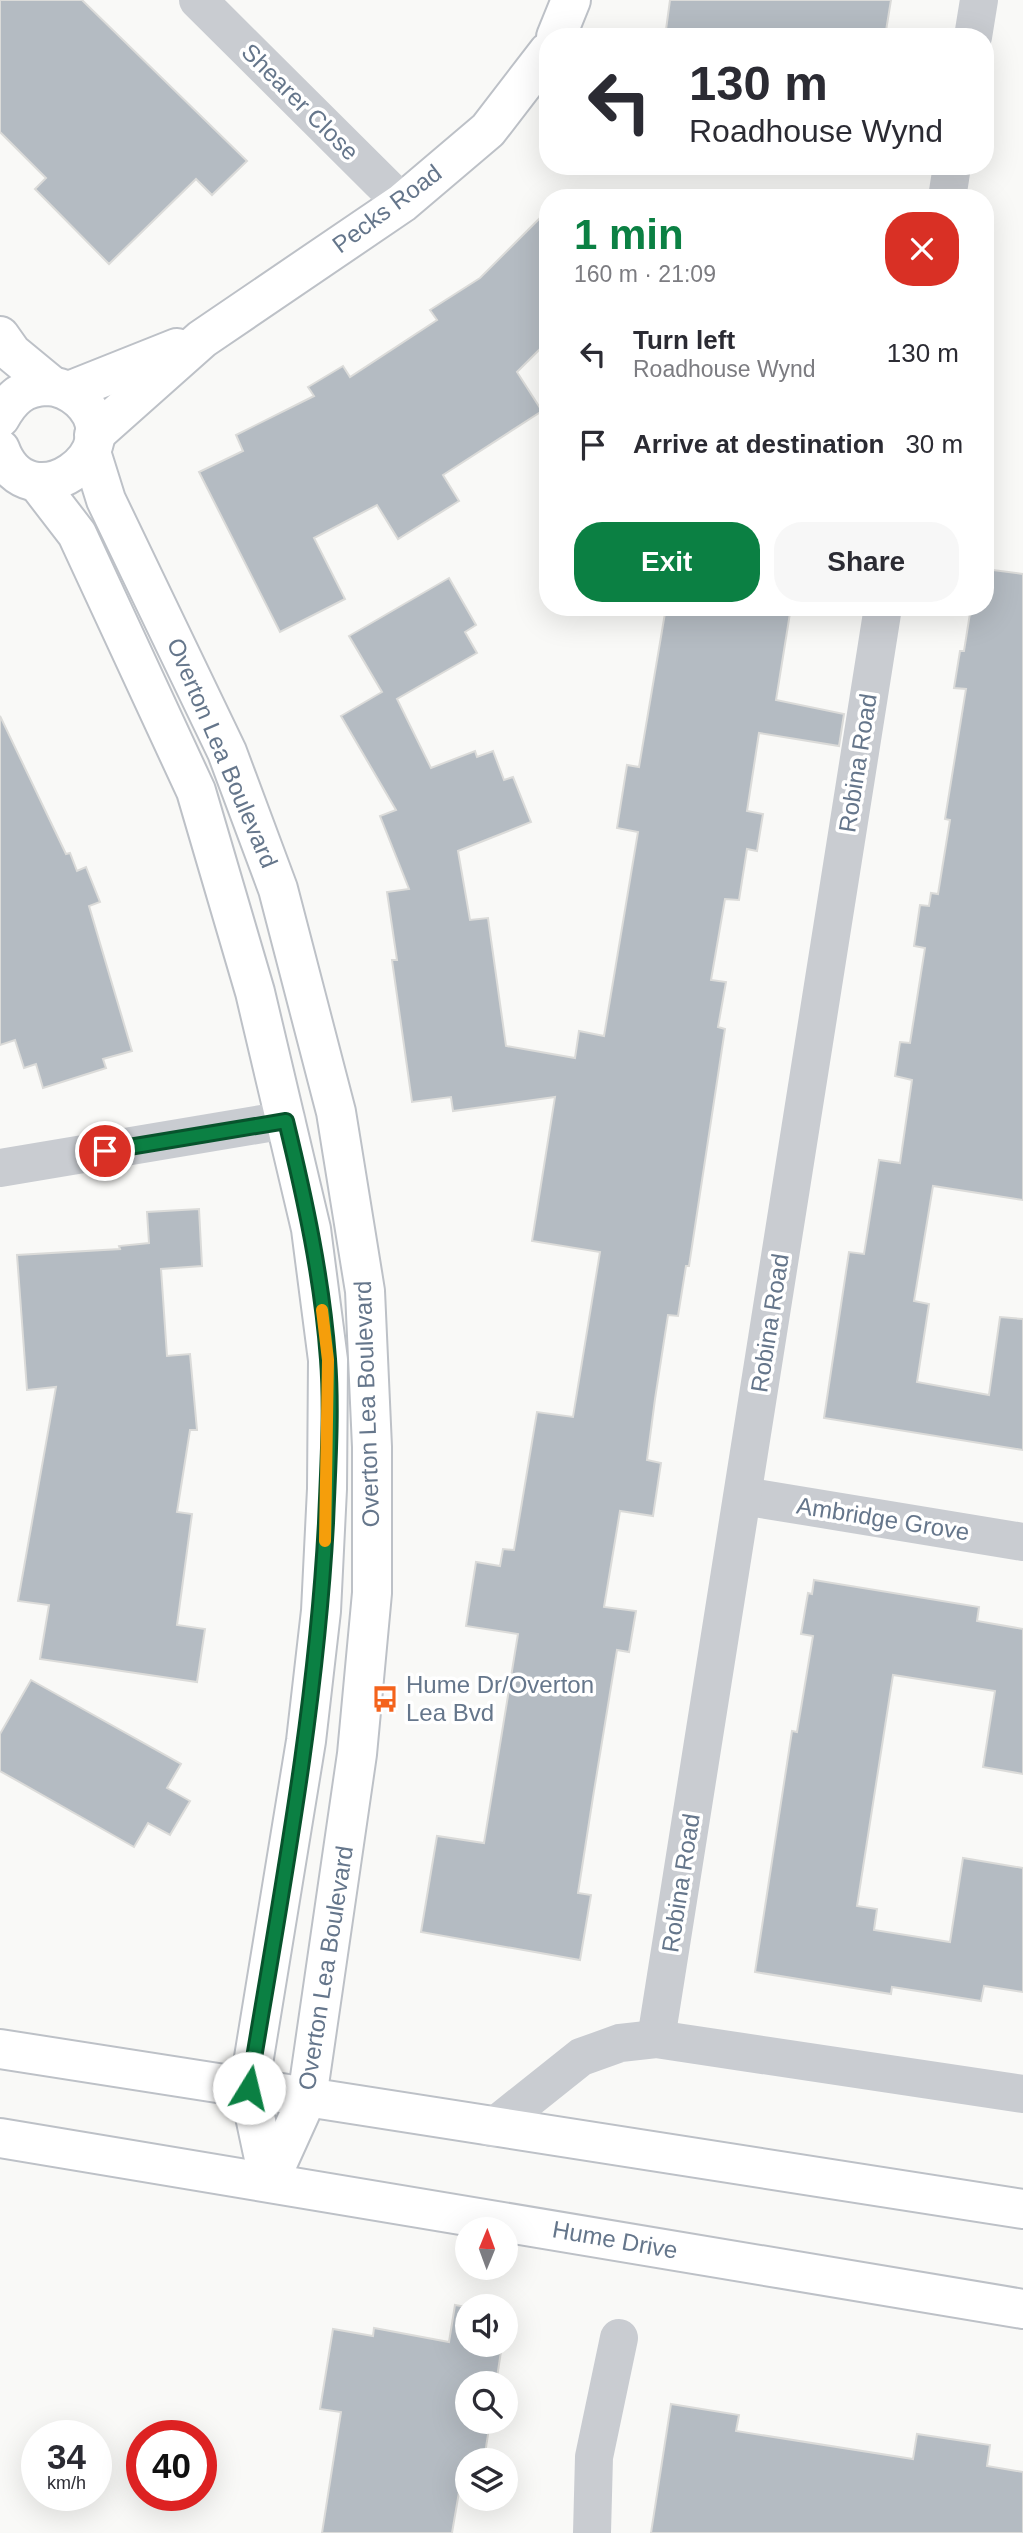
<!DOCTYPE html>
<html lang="en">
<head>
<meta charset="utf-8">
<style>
  :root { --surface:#fff; --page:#f7f7f7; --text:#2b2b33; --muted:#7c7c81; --accent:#0b8043 }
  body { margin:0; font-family:Arial,sans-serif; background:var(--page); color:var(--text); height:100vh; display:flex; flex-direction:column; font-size:26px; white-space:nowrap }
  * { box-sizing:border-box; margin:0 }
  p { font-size:23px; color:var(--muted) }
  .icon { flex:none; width:38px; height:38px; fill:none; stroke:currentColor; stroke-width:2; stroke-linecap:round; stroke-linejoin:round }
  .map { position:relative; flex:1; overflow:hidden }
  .drawer { position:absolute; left:539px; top:189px; width:455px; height:427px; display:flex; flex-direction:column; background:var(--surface); border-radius:28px; box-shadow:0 7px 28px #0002 }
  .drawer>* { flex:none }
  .top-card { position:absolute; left:539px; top:28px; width:455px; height:147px; border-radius:28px; box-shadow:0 7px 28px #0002; background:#fff; color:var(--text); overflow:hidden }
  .needle { width:46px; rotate:1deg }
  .fabs { position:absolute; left:455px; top:2217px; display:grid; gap:14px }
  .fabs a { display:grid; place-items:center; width:63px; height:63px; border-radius:50%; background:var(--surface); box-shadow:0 7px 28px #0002; font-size:35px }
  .speed { position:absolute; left:21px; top:2420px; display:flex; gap:14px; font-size:35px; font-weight:700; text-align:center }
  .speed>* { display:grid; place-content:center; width:91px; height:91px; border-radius:50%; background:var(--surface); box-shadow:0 7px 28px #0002; line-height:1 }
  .speed small { font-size:18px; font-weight:400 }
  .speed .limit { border:10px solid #d22; background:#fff; color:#111 }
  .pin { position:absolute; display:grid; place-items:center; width:60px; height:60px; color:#fff; margin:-30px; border:4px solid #fff; border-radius:50%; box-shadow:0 2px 7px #0007 }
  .me { position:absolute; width:77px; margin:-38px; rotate:9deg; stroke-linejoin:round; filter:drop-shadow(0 0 5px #0008) }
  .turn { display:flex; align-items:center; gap:24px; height:147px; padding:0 35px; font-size:32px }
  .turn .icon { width:91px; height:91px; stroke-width:2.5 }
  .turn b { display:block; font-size:49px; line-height:60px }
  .round { display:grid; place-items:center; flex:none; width:74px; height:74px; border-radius:28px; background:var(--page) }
  .summary { display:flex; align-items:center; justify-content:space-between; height:119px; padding:0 35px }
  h1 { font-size:42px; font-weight:800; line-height:52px; color:var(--accent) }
  .button { display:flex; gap:14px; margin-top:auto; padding:14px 35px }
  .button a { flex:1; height:80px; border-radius:28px; background:var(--accent); color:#fff; font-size:28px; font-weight:800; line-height:80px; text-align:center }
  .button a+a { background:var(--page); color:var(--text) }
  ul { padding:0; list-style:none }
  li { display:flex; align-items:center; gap:21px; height:91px; padding:0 35px }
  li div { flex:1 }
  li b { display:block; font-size:26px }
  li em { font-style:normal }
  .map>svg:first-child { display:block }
  .building { fill:#b4bbc2; stroke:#dbdbd9; stroke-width:2 }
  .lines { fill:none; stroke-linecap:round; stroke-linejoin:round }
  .secondary-casing { stroke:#bdc1c7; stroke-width:42 }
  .street { stroke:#c9ccd1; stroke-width:38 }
  .secondary { stroke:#fff; stroke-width:38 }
  .route-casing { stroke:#07532c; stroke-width:18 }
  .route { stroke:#0b8043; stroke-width:12 }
  .slow { stroke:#f59e0b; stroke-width:12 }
  .labels { text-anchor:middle; stroke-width:7; stroke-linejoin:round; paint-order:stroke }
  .street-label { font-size:24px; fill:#65768b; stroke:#fff }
  .poi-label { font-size:24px; fill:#65768b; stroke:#fff; text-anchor:start }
</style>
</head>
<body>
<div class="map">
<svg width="1023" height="2533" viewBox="0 0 1023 2533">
  <rect width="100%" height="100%" fill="#f9f9f7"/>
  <g class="building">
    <polygon points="0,0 82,0 247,161 212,195 196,179 109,264 35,189 46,178 0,132"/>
    <polygon points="670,0 891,0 885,37 665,37"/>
    <polygon points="548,210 548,341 517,372 542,411 443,475 459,501 398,539 377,505 314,538 345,599 280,632 199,472 243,451 236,435 314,396 308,387 343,366 350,377 437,320 430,310 480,278"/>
    <polygon points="985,569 1023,574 1023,1200 933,1186 914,1301 929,1304 917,1382 989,1395 1000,1317 1023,1319 1023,1450 824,1418 849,1252 864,1254 879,1160 900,1163 912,1080 895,1076 900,1042 910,1043 925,948 914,946 920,905 929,906 931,893 938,894 950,820 945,819 966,689 954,688 960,651 964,651 971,607 985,607"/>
    <polygon points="449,578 476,625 465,632 477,653 397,699 431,768 475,751 477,757 493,751 504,780 513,777 531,822 458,851 470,920 488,918 506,1046 575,1058 579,1031 604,1036 638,832 617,828 627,765 639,767 666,607 791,607 776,700 844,714 839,746 759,733 747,811 763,814 757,851 747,849 739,900 725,899 711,980 726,982 718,1027 725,1029 689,1266 686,1266 678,1316 668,1315 655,1399 647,1460 661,1463 653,1516 620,1511 604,1607 636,1611 629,1652 617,1650 593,1797 578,1893 591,1895 580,1960 421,1932 437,1836 484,1843 518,1634 466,1626 476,1562 500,1566 503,1549 514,1550 537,1412 573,1417 600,1252 532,1241 555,1097 453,1111 451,1097 412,1102 392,960 397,960 387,892 409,889 380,816 396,810 341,716 382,692 349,636"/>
    <polygon points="0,716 66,854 70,853 77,871 86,867 100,902 89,906 132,1051 103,1059 106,1068 43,1088 36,1064 24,1068 15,1040 0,1045"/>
    <polygon points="199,1209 202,1266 161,1269 167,1356 190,1354 197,1430 190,1430 177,1512 192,1514 177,1625 205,1629 197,1682 40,1659 49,1605 18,1601 56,1387 27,1390 17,1255 120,1249 119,1246 149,1243 147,1212"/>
    <polygon points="814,1580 979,1607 977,1621 1023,1629 1023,1774 983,1767 995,1691 893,1675 857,1906 877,1909 874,1930 950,1942 963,1858 1023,1868 1023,1992 984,1986 981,2001 892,1987 891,1994 755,1972 792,1731 797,1732 813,1636 801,1634 808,1593 812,1594"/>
    <polygon points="31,1680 181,1764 167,1788 190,1801 170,1835 148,1823 134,1847 0,1771 0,1734"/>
    <polygon points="455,2305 467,2307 467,2345 502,2345 496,2384 467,2384 467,2422 490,2422 484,2460 467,2460 467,2493 459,2492 452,2533 322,2533 341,2412 320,2409 333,2329 373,2336 374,2328 449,2342"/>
    <polygon points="671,2404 739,2415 736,2431 913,2459 917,2434 990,2445 987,2466 1023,2472 1023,2533 651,2533"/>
  </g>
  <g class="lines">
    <defs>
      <g id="secondary">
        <polyline points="556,37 571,0"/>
        <polyline points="0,336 12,353 52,386"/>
        <polyline points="69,391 177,348"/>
        <path d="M0 418C11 398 23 387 46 386 59 386 70 391 80 400 135 451 28 526 0 449"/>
        <polyline points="94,435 202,339 402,203 488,130 548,52"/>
        <polyline points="91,452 106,500 227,752 278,889 336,1112 365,1291 372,1447 372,1593 357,1754 307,2098 269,2182"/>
        <polyline points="37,482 77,534 196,791 255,992 311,1229 328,1360 327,1489 321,1611 306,1741 249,2088 269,2182"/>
        <polyline points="0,2049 1023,2209"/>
        <polyline points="0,2138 1023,2309"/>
      </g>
    </defs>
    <use href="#secondary" class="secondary-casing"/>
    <g class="street">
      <polyline points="198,0 402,203"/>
      <polyline points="973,37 979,0"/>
      <polyline points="947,198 952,166"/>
      <polyline points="0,1168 286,1120"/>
      <polyline points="743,1496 1023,1542"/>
      <polyline points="656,2039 883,607"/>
      <polyline points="492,2128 581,2057 620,2043 656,2039 1023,2094"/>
      <polyline points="592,2533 594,2457 619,2338"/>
    </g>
    <use href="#secondary" class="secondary"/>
  </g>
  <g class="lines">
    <defs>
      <path id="route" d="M105 1151 286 1121C305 1199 322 1278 328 1359 332 1413 328 1469 326 1523 316 1713 280 1900 249 2088"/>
    </defs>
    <use href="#route" class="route-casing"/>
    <use href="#route" class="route"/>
    <polyline class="slow" points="322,1310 328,1360 325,1541"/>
  </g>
  <defs>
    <symbol id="bus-bare" viewBox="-9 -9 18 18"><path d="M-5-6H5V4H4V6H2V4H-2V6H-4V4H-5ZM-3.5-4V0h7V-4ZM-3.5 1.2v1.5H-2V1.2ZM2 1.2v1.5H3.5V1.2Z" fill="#f4631c" stroke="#fff" stroke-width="2.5" paint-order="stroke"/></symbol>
  </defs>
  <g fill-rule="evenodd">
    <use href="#bus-bare" x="366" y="1680" width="38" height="38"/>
  </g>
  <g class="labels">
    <g class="street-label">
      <text transform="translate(300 102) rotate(45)" y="8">Shearer Close</text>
      <text transform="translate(387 209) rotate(-37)" y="8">Pecks Road</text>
      <text transform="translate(222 753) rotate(67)" y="8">Overton Lea Boulevard</text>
      <text transform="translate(858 763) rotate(-81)" y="8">Robina Road</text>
      <text transform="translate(770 1323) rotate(-81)" y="8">Robina Road</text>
      <text transform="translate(367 1404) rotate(-92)" y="8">Overton Lea Boulevard</text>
      <text transform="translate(883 1519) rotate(9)" y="8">Ambridge Grove</text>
      <text transform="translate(681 1883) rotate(-81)" y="8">Robina Road</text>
      <text transform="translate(326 1968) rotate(-81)" y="8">Overton Lea Boulevard</text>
      <text transform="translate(615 2240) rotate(10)" y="8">Hume Drive</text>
    </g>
    <g class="poi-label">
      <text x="406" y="1693">Hume Dr/Overton<tspan x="406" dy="28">Lea Bvd</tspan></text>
    </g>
  </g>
</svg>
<div class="fabs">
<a><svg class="needle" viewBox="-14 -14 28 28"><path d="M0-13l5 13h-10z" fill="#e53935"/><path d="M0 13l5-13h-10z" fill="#7c7c81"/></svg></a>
<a><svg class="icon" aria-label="sound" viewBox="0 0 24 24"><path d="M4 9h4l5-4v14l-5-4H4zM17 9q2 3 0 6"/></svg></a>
<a><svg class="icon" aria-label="search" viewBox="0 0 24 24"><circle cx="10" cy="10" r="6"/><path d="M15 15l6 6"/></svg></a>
<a><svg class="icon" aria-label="layers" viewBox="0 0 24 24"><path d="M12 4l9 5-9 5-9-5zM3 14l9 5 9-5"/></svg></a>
</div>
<div class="speed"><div>34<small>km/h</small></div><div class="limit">40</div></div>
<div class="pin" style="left:105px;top:1151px;background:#d93025"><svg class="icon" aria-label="arrive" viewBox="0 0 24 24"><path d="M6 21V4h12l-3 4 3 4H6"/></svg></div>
<svg class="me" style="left:249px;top:2088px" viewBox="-20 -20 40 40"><circle r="19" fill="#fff"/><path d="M0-13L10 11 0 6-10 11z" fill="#0b8043"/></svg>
<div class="top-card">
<div class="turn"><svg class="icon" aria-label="left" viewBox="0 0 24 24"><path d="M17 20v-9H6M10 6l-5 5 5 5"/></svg><div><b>130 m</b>Roadhouse Wynd</div></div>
</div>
<section class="drawer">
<div class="summary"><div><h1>1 min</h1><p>160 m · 21:09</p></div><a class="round" style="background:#d93025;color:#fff"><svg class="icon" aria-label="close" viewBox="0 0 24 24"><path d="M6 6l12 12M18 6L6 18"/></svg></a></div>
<ul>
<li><svg class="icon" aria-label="left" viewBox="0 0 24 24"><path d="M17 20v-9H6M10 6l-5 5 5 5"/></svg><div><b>Turn left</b><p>Roadhouse Wynd</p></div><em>130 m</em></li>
<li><svg class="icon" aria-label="arrive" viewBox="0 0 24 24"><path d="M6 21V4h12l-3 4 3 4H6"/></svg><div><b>Arrive at destination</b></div><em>30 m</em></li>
</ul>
<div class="button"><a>Exit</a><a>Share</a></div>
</section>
</div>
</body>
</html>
